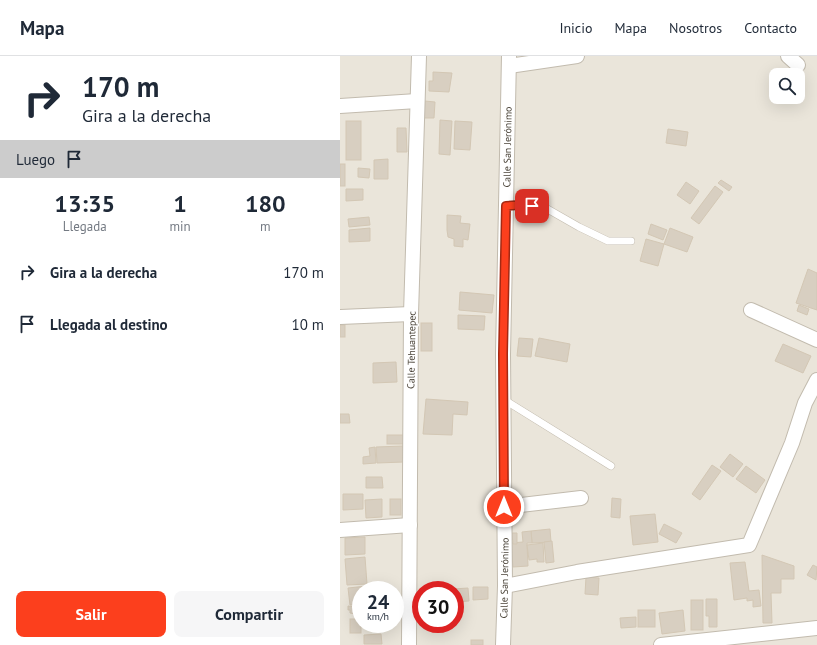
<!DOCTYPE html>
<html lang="es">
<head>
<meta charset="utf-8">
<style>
  :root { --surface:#fff; --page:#f6f6f7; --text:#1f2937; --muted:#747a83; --line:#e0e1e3; --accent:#fc3f1d }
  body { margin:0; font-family:"PT Sans",sans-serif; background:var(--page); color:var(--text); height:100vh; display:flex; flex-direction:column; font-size:15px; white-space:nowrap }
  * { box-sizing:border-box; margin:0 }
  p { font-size:13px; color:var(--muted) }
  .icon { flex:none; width:22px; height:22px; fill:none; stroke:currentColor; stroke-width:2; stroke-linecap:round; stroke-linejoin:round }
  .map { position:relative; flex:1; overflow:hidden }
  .drawer { display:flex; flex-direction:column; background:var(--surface); width:340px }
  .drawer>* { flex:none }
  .banner { background:#fff; color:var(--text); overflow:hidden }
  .fabs { position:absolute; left:429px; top:12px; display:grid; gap:8px }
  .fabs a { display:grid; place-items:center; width:36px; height:36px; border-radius:8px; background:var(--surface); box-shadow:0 4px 16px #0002; font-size:20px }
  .speed { position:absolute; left:12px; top:525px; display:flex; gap:8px; font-size:20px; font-weight:700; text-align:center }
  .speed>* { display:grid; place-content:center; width:52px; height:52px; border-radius:50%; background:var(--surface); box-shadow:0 4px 16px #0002; line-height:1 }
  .speed small { font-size:10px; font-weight:400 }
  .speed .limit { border:6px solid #d22; background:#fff; color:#111 }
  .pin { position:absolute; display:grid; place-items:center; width:34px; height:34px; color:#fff; margin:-17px; border-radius:8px; box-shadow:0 2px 6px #0006 }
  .me { position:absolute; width:44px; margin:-22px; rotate:0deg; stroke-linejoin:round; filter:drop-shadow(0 0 3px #0008) }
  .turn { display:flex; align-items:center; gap:14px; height:84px; padding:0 16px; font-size:18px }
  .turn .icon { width:52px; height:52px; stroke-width:2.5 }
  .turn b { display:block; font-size:28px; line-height:34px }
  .then { display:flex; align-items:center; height:38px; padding:0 16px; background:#0003; gap:8px; font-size:15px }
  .eta { display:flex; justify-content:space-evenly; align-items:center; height:68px; text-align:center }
  .eta b { font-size:24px; font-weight:700; line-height:28px }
  .cta { display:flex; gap:8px; margin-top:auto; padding:8px 16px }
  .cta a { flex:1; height:46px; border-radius:8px; background:var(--accent); color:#fff; font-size:16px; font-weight:700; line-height:46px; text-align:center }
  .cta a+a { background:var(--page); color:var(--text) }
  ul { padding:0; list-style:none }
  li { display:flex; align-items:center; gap:12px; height:52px; padding:0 16px }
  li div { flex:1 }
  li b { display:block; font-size:15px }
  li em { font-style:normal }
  header { display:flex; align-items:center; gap:24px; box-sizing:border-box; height:56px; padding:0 20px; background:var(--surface); border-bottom:1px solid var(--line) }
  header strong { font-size:19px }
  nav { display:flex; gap:22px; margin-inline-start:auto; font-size:14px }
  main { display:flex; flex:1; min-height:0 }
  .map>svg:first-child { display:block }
  .residential { fill:#eae5da; fill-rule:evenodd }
  .building { fill:#d8cfc1; stroke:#d3c7b4 }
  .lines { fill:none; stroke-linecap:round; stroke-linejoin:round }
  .service-casing { stroke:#c2bbae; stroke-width:8 }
  .minor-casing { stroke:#c2bbae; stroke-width:16 }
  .service { stroke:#fff; stroke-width:7 }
  .minor { stroke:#fff; stroke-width:14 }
  .route-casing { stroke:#a42913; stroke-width:10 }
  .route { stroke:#fc3f1d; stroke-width:7 }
  .labels { text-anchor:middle; stroke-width:3; stroke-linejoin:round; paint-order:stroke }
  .street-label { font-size:10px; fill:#4b4439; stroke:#fff }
</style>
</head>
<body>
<header>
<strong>Mapa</strong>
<nav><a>Inicio</a><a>Mapa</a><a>Nosotros</a><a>Contacto</a></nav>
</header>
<main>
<section class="drawer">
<div class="banner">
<div class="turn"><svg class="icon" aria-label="right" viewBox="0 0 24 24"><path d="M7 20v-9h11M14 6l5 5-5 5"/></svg><div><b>170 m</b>Gira a la derecha</div></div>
<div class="then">Luego<svg class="icon" aria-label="arrive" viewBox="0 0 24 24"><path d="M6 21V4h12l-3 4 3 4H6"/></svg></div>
</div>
<div class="eta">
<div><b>13:35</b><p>Llegada</p></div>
<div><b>1</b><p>min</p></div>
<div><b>180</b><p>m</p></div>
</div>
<ul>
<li><svg class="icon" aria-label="right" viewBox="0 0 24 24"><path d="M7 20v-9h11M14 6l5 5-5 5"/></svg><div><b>Gira a la derecha</b></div><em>170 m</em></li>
<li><svg class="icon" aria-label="arrive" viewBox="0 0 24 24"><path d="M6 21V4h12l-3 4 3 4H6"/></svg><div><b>Llegada al destino</b></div><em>10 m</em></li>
</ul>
<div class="cta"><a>Salir</a><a>Compartir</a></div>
</section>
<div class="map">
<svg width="477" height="589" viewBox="0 0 477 589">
  <rect width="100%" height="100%" fill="#f6f3ec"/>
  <path class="residential" d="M0 0H477V589H0ZM436 19H458V41H436ZM21 534H55V568H21ZM81 534H115V568H81Z"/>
  <g class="building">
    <polygon points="93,16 112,17 109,36 89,35 89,25 93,25"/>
    <polygon points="85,45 95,46 94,62 84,62"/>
    <polygon points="100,64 112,65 110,99 99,98"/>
    <rect x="6" y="65" width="15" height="39"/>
    <polygon points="115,65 132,66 130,94 114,93"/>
    <polygon points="57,72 66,72 67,96 57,96"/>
    <polygon points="328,73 348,76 346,90 326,87"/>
    <polygon points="48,103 48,123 34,123 34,104"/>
    <rect x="0" y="108" width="5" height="22"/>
    <polygon points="18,112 30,113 29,122 18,121"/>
    <polygon points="381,124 392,131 389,135 378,127"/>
    <polygon points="346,126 359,135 350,148 337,139"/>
    <polygon points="375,130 383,136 359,168 351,162"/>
    <polygon points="6,133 23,133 23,144 6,145"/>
    <polygon points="107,159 121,160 120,167 130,168 128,184 123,183 123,191 114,190 114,183 108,181 107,174"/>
    <polygon points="29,161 30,169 9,171 8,163"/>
    <polygon points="311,168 327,174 323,184 308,178"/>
    <polygon points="30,172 30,185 9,186 9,174"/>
    <polygon points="330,172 353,181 347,196 324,188"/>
    <polygon points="306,183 324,188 318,210 300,205"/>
    <polygon points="468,213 477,217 477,254 456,247"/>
    <polygon points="120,236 154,239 152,257 119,254"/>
    <polygon points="459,249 469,253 467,259 457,255"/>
    <polygon points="118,259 145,260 144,274 118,273"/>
    <rect x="81" y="267" width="11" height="28"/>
    <rect x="0" y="269" width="5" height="12"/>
    <polygon points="179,282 193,283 191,301 177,300"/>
    <polygon points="199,282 230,288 227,306 195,300"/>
    <polygon points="443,288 471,300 463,317 435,305"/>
    <polygon points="56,306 57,326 33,327 33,307"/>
    <polygon points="86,343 128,346 127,359 113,358 112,379 83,378"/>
    <polygon points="0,358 9,358 10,367 0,367"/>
    <rect x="47" y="379" width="17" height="9"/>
    <polygon points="63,390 64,406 37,407 36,391"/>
    <polygon points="35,391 36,407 23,408 23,401 30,400 29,392"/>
    <polygon points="390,398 403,408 393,421 380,411"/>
    <polygon points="372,409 381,415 360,444 352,438"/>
    <polygon points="406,410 425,424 416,437 396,423"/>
    <polygon points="26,421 42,421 43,432 26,432"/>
    <polygon points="3,438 23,438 23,453 3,454"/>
    <polygon points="272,442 281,443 280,462 271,461"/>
    <polygon points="42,443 42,461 26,462 25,444"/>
    <rect x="50" y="443" width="11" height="16"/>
    <polygon points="315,458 318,486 293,489 290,460"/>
    <polygon points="324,468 342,477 336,487 319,478"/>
    <polygon points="210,473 211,486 192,487 191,475"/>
    <polygon points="191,475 192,487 187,487 188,510 173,511 171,487 183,486 182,476"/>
    <polygon points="172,477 177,477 177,488 173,488"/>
    <polygon points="25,481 25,498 5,499 5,482"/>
    <polygon points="212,485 214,506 206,507 204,486"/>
    <polygon points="203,487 204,506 197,506 197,503 189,504 187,489"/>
    <polygon points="422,499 454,510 454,523 441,523 441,537 431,537 432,567 423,567"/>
    <polygon points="25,501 27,528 7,529 5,503"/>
    <polygon points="405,506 409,535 419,534 421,550 413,551 413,544 407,545 407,542 394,544 390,507"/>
    <polygon points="473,509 477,511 476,524 467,519"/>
    <polygon points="246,521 259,522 258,539 245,538"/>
    <polygon points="27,530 28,534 21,534 21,548 10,549 8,532"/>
    <polygon points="133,531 148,531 148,543 133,544"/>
    <polygon points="128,532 129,545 115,546 115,534 99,534"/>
    <polygon points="366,543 377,543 377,571 369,571 369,560 366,560"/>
    <rect x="351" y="544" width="12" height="30"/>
    <polygon points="8,550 17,551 16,558 10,557 10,554 8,554"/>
    <rect x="298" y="554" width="17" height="17"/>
    <polygon points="343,554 345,575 322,578 319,557"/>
    <polygon points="296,561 296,571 281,572 280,562"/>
    <rect x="10" y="563" width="11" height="14"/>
    <polygon points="41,578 42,588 24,588 24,579"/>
    <rect x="131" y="584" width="12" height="5"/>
  </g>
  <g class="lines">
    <defs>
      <g id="service">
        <polyline points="166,150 180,149 204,151 239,171 268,185 291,185"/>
        <polyline points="163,343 271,410"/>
      </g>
      <g id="minor">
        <polyline points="448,0 458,9"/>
        <polyline points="169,10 237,0"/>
        <polyline points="0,50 77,45"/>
        <polyline points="411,254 477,284"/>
        <polyline points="0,261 71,258"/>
        <polyline points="164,451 241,442"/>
        <polyline points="0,474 70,469"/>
        <polyline points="165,530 237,516 409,489 452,387 465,347 477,324"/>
        <polyline points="69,589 71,258 79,0"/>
        <polyline points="163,589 165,530 163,298 169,0"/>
        <polyline points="321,589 477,572"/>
      </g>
    </defs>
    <use href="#service" class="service-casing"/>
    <use href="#minor" class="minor-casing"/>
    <use href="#service" class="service"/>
    <use href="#minor" class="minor"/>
  </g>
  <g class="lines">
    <defs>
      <polyline id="route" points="164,451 163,298 166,150 180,149 192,150"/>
    </defs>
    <use href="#route" class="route-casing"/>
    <use href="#route" class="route"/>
  </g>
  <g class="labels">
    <g class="street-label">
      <text transform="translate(167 91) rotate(-89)" y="4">Calle San Jerónimo</text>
      <text transform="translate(71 294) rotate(-89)" y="4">Calle Tehuantepec</text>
      <text transform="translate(164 522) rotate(-89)" y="4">Calle San Jerónimo</text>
    </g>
  </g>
</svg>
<div class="fabs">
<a><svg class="icon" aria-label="search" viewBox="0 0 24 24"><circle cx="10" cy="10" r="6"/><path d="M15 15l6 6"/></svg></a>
</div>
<div class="speed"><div>24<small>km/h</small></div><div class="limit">30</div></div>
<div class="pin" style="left:192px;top:150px;background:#d93025"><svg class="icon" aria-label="arrive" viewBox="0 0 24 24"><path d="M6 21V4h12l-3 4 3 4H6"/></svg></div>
<svg class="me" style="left:164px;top:451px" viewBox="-20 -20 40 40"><circle r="17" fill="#fc3f1d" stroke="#fff" stroke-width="3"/><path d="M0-11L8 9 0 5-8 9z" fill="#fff"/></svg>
</div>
</main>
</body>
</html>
